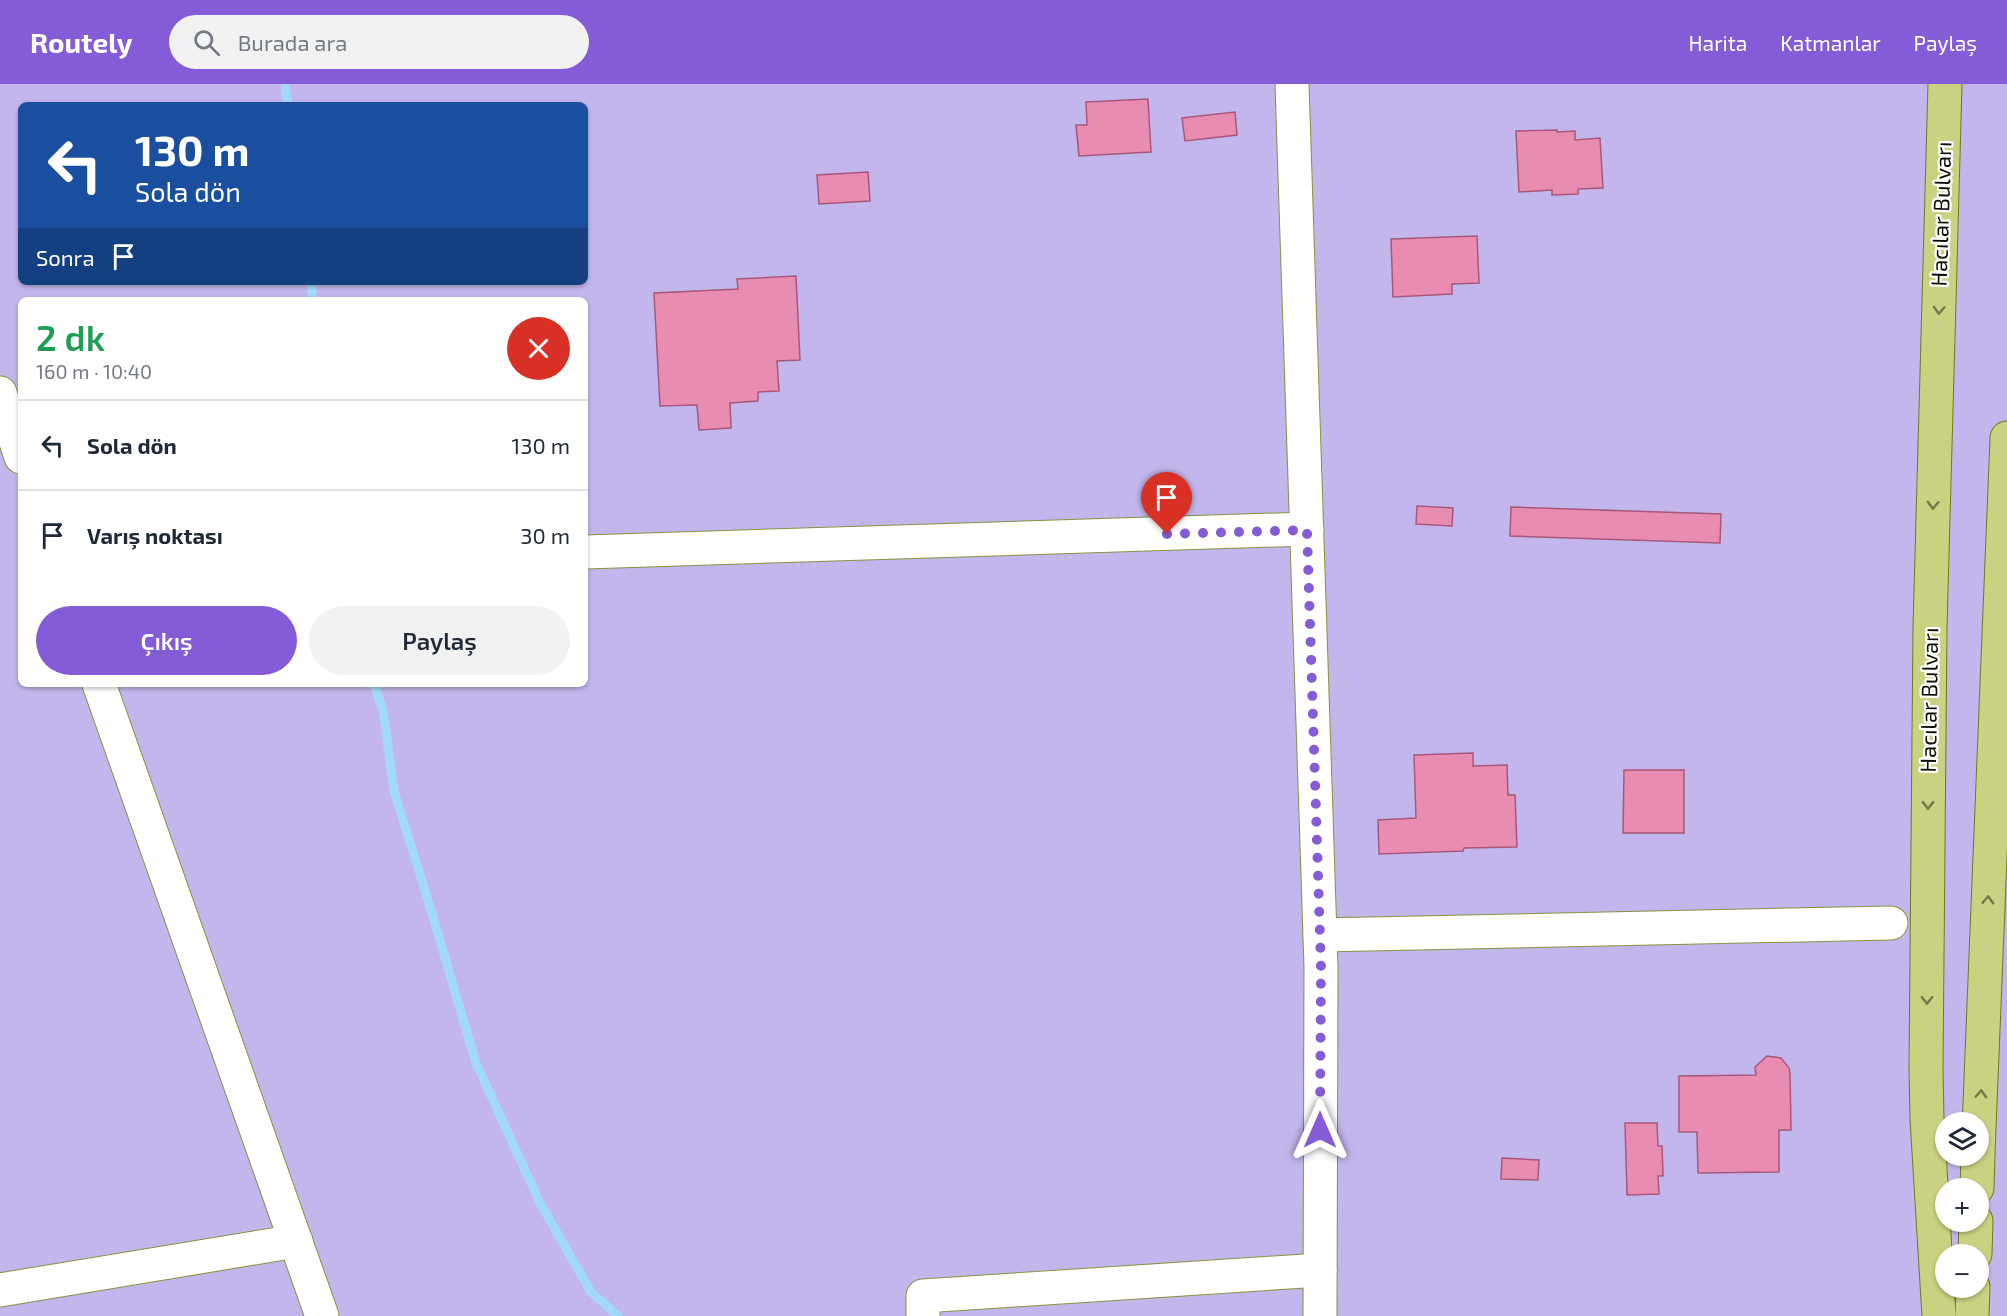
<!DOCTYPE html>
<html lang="tr">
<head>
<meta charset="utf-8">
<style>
  :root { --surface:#fff; --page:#f2f2f3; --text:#1f2937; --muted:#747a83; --line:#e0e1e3; --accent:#845cd7 }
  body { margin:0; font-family:"Exo 2",sans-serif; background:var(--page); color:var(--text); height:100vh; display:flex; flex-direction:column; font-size:22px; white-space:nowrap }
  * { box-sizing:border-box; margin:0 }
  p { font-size:20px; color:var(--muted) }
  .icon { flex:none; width:33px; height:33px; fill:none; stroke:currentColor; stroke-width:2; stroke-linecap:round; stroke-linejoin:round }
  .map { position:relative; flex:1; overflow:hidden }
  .panel { position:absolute; left:18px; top:213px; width:570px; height:390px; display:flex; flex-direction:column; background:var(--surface); border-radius:9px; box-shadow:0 2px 4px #0004 }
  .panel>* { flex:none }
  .hud { position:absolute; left:18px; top:18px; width:570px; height:183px; border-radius:9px; box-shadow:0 2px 4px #0004; background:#1a4fa0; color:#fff; overflow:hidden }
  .fabs { position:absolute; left:1935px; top:1028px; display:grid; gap:12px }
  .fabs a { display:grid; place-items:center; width:54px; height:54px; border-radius:50%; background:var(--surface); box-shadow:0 2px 4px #0004; font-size:30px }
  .pin { position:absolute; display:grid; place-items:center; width:51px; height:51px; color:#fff; margin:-62px -26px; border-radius:50% 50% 50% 0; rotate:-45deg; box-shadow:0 0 6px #0007 }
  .pin .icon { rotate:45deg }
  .me { position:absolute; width:66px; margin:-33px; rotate:0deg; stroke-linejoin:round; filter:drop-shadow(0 0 4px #0008) }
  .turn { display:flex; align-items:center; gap:21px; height:126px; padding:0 18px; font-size:27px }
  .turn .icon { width:78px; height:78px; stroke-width:2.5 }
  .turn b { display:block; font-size:42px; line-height:51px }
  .then { display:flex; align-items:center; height:57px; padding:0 18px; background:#0003; gap:12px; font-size:22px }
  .round { display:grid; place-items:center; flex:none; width:63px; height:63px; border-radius:32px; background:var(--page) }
  .summary { display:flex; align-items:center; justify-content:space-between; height:102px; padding:0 18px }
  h1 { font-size:36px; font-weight:600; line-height:45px; color:#1e9e55 }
  .action { display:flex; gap:12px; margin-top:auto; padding:12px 18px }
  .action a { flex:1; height:69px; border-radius:36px; background:var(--accent); color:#fff; font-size:24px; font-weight:600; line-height:69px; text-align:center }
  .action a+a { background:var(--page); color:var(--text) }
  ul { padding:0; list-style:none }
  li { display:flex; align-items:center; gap:18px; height:90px; padding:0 18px; border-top:2px solid var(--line) }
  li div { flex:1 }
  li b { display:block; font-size:22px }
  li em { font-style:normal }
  header { display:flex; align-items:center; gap:36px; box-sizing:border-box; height:84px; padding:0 30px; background:var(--accent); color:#fff }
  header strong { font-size:28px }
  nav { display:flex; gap:33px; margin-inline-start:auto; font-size:21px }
  .search { width:420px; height:54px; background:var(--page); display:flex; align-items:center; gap:15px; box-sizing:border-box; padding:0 21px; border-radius:33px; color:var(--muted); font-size:22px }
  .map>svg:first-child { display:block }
  .green { fill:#c2b6ec; fill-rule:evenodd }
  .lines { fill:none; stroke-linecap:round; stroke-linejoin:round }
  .stream { stroke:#a2d9f9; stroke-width:9 }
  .building { fill:#e88cb1; stroke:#a75879; stroke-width:1.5 }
  .minor-casing { stroke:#89923e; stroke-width:35 }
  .major-casing { stroke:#70791d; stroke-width:35 }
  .minor { stroke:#fff; stroke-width:33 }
  .major { stroke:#cad180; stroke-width:33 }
  .oneway { stroke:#747946 }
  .route { stroke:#845cd7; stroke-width:10; stroke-dasharray:0 18 }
  .labels { text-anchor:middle; stroke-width:4.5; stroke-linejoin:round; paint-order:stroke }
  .street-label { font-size:22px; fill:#0b0d00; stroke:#fff }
</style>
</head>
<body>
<header>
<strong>Routely</strong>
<div class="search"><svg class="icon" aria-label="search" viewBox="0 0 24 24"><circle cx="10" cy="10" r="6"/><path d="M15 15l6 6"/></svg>Burada ara</div>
<nav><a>Harita</a><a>Katmanlar</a><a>Paylaş</a></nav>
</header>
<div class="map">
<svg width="2007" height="1232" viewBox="0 0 2007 1232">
  <rect width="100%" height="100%" fill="#e5f19b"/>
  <path class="green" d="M0 0H2007V1232H0ZM21 21H585V198H21ZM21 216H585V600H21ZM1946 1038H1978V1071H1946ZM1946 1104H1978V1137H1946ZM1946 1170H1978V1203H1946Z"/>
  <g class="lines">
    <g class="stream">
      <polyline points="285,0 288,21"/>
      <polyline points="311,198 313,216"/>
      <polyline points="374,600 383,626 394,707 431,826 476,979 540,1119 591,1208 618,1232"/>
    </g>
  </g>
  <g class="building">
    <polygon points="1148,15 1151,68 1079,72 1076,41 1087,41 1086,18"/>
    <polygon points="1235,28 1237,51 1185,57 1182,34"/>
    <polygon points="1557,46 1557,48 1575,47 1575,56 1600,54 1603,104 1578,105 1578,110 1552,111 1552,106 1519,108 1516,47"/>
    <polygon points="868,88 870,117 819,120 817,91"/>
    <polygon points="1477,152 1479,199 1452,200 1452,210 1393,213 1391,155"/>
    <polygon points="796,192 800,276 777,277 779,307 758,308 758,317 730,319 731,344 699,346 697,321 660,322 654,209 738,205 737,195"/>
    <polygon points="1417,422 1453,424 1452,442 1416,440"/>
    <polygon points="1511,423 1721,430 1720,459 1510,452"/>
    <polygon points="1473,669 1473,682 1507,681 1508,711 1515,711 1517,763 1464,764 1463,767 1379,770 1378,736 1416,734 1414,671"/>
    <polygon points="1624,686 1684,686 1684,749 1623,749"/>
    <polygon points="1767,972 1781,974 1789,984 1790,990 1791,1046 1779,1046 1779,1088 1698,1089 1697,1048 1679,1048 1679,992 1756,991 1755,983"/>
    <polygon points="1625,1039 1657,1039 1658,1062 1662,1062 1663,1092 1658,1092 1659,1110 1627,1111"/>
    <polygon points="1502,1074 1539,1076 1538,1096 1501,1095"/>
  </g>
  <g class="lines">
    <defs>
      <g id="minor">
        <polyline points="1292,0 1321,883 1320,1232"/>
        <polyline points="0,309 21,373"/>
        <polyline points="585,468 1307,445"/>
        <polyline points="99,600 322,1232"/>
        <polyline points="1320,851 1891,839"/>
        <polyline points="0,1206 296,1157"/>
        <polyline points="923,1232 923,1212 1320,1186"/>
      </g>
      <g id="major">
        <polyline points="1978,1069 2007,354"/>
        <polyline points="1977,1104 1978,1071"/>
        <polyline points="1975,1170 1976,1137"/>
        <polyline points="1939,1232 1927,1035 1926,984 1930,543 1945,0"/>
        <polyline points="1972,1232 1973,1203"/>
      </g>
    </defs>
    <use href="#minor" class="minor-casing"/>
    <use href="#major" class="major-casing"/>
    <use href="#minor" class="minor"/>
    <use href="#major" class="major"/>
  </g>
  <defs><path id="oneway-chevron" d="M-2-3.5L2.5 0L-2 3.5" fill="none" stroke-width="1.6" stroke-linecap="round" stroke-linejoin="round" transform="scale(1.5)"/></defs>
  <g class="oneway">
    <use href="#oneway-chevron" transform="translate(1939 226) rotate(92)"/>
    <use href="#oneway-chevron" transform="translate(1933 421) rotate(92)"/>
    <use href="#oneway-chevron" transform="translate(1928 721) rotate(91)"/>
    <use href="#oneway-chevron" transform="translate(1988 816) rotate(-88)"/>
    <use href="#oneway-chevron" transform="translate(1927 916) rotate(91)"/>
    <use href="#oneway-chevron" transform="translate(1981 1010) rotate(-88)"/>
  </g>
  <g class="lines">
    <polyline class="route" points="1167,450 1307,446 1321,883 1320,1046"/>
  </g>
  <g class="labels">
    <g class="street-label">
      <text transform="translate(1941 130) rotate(-88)" y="8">Hacılar Bulvarı</text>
      <text transform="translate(1929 616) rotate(-89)" y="8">Hacılar Bulvarı</text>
    </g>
  </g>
</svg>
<div class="fabs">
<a><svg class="icon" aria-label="layers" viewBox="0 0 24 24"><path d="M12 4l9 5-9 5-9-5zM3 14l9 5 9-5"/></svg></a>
<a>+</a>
<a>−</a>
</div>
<div class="pin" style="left:1167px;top:450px;background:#d93025"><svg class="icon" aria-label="arrive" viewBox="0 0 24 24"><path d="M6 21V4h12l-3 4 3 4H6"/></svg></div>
<svg class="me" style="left:1320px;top:1046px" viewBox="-20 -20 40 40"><path d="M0-17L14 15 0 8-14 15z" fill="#845cd7" stroke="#fff" stroke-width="4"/></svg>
<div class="hud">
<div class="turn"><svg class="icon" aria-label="left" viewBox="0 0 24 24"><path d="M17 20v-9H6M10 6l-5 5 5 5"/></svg><div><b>130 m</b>Sola dön</div></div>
<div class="then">Sonra<svg class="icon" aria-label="arrive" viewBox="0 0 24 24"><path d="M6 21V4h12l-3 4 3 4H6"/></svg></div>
</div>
<section class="panel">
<div class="summary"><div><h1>2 dk</h1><p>160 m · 10:40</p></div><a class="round" style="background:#d93025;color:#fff"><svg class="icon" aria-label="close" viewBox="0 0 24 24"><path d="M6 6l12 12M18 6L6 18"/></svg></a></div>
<ul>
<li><svg class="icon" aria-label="left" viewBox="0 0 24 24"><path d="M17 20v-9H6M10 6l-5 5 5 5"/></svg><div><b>Sola dön</b></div><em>130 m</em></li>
<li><svg class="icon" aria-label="arrive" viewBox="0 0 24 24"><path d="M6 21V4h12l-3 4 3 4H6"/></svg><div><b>Varış noktası</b></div><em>30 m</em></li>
</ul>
<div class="action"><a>Çıkış</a><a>Paylaş</a></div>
</section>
</div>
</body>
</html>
